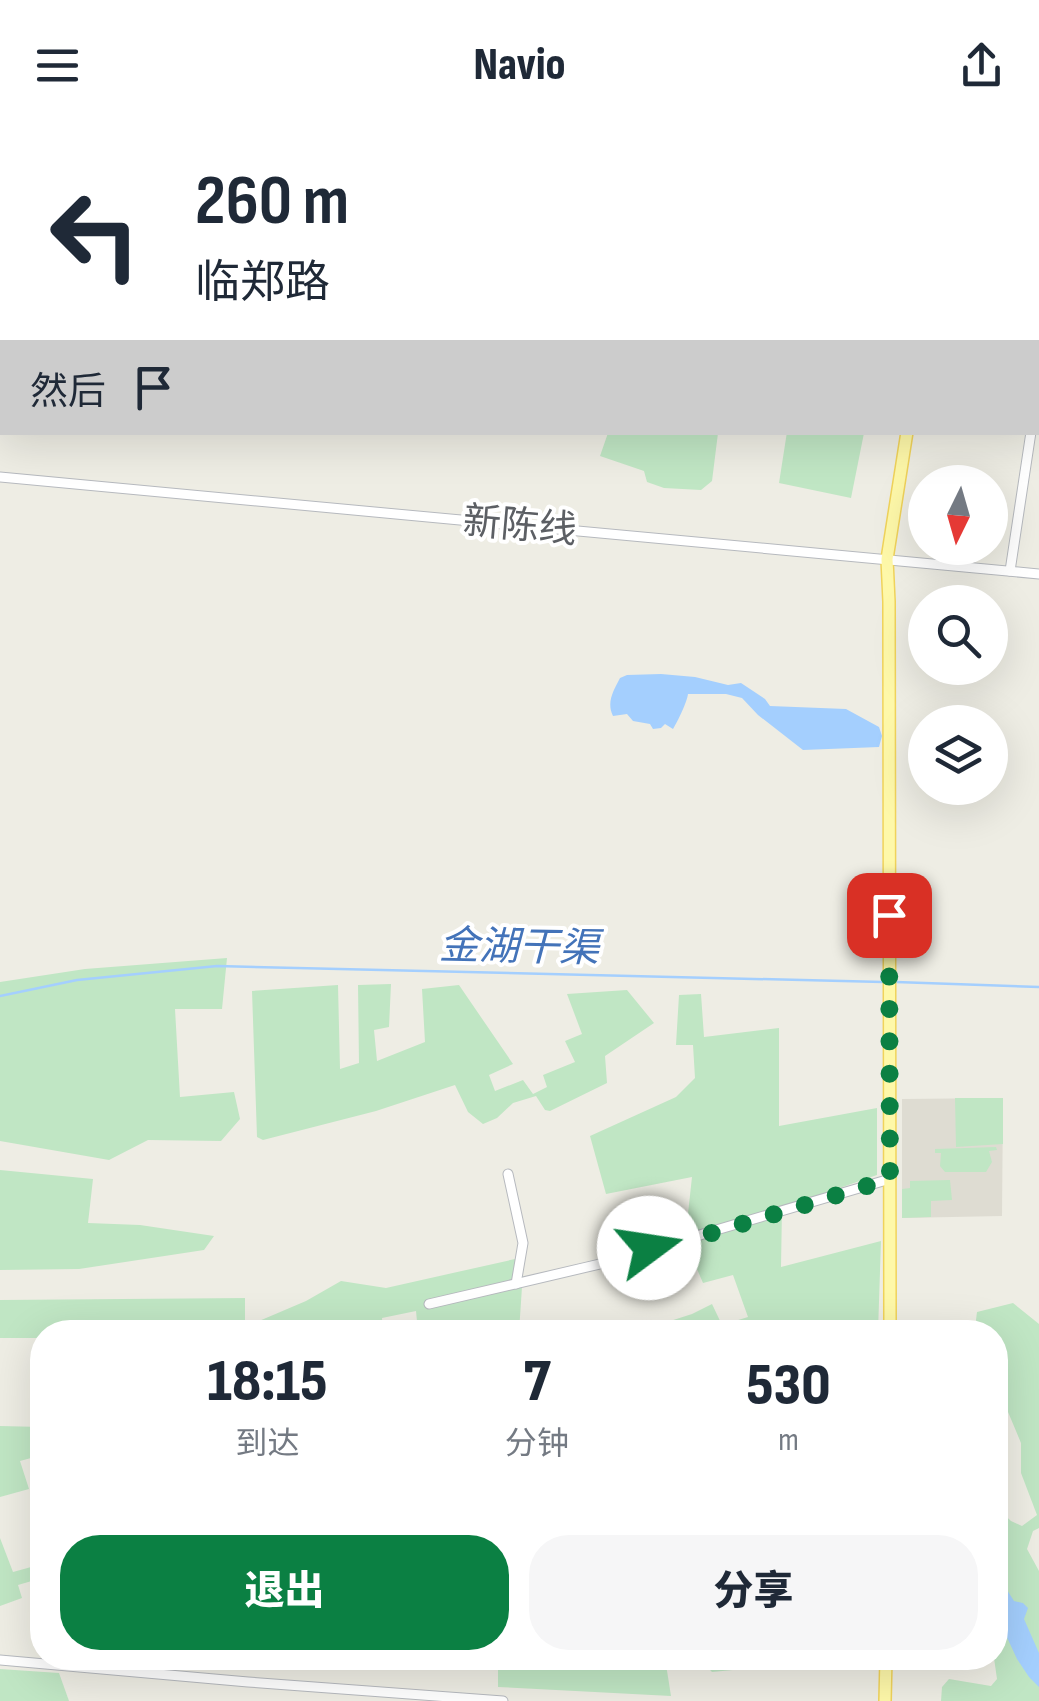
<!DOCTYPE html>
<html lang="zh">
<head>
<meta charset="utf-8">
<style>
  :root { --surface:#fff; --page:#f6f6f7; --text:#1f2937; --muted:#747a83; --accent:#0b8043 }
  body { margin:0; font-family:"Sofia Sans Condensed","Noto Sans SC",sans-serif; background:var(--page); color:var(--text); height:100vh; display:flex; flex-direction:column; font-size:38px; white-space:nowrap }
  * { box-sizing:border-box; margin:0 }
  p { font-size:32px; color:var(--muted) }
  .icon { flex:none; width:55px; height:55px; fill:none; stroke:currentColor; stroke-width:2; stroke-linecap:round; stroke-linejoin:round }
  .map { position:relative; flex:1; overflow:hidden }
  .panel { position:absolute; left:30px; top:1190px; width:978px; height:350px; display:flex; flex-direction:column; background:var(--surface); border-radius:40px; box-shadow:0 10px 40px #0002 }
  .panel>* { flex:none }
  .hud { position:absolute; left:0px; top:0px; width:1040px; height:305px; box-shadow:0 10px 40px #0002; background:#fff; color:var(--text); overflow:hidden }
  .needle { width:65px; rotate:185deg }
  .tools { position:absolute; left:908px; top:335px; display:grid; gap:20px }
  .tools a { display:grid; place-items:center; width:100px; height:100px; border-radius:50%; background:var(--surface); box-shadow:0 10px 40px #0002; font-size:50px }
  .pin { position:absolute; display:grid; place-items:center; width:85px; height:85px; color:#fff; margin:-42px; border-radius:20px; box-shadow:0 5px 15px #0006 }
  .me { position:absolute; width:110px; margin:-55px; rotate:76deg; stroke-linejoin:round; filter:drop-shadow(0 0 8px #0008) }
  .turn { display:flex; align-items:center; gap:35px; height:210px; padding:0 30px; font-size:45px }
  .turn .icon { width:130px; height:130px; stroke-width:2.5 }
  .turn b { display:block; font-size:70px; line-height:85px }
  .then { display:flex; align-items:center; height:95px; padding:0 30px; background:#0003; gap:20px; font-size:38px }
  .eta { display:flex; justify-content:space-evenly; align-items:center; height:170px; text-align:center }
  .eta b { font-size:60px; font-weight:800; line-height:70px }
  .action { display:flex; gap:20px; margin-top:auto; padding:20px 30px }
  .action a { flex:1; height:115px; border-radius:40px; background:var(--accent); color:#fff; font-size:40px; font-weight:800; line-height:115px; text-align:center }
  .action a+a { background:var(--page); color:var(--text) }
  header { display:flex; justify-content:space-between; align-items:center; height:130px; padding:0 30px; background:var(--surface); font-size:45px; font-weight:800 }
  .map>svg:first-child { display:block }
  .education { fill:#dedcd2 }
  .green { fill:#c0e6c4 }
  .water { fill:#a4cffe }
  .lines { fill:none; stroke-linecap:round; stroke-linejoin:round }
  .stream { stroke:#a4cffe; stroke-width:2.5 }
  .minor-casing { stroke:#b6b9be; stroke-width:11 }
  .major-casing { stroke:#f0d35b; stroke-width:14 }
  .minor { stroke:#fff; stroke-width:9 }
  .major { stroke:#fef8a9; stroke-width:11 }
  .route { stroke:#0b8043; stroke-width:18; stroke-dasharray:0 32.4 }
  .labels { text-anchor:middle; stroke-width:8; stroke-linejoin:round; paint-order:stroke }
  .street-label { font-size:38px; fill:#5c5f64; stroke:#fff }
  .water-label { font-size:40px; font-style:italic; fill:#4373b9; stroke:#fff }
</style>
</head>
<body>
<header><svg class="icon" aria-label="menu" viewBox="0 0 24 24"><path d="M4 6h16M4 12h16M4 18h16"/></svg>Navio<svg class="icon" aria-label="share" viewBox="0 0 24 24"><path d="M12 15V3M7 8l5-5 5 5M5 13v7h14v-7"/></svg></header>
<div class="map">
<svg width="1039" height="1571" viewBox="0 0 1039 1571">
  <rect width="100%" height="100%" fill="#eeede4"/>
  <polygon class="education" points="1003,968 1002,1086 902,1088 902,969"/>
  <g class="green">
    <polygon points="787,302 864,303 851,368 779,353"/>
    <polygon points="608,303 718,303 712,351 701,360 664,358 647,352 644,341 600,326"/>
    <polygon points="227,828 222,879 175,879 180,967 234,962 240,989 221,1011 148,1010 109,1030 0,1011 0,852 85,839"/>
    <polygon points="391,854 389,897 374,900 377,931 425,912 422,859 459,855 513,934 489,945 495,961 523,950 533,964 547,957 543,945 575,932 565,911 582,904 567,864 627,860 654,893 605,926 607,953 550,981 545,980 536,966 513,973 497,988 483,994 468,982 455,955 376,981 263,1010 257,1007 252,861 338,855 340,939 359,933 358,855"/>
    <polygon points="701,864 704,907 779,898 779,996 877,978 877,1045 782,1078 781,1137 881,1111 878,1202 636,1202 692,1184 712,1174 722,1195 748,1187 733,1145 703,1153 685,1111 692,1047 606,1064 590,1006 676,967 695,948 693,915 676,915 679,865"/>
    <polygon points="955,968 1003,968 1003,1014 956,1017"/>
    <polygon points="996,1017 997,1020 989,1021 992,1032 986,1042 945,1042 940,1036 941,1023 935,1023 935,1019"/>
    <polygon points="0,1040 93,1049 88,1093 140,1095 214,1106 204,1120 79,1139 0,1140"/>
    <polygon points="950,1050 952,1070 931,1071 931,1087 902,1088 902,1059 910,1058 910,1051"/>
    <polygon points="524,1127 519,1202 418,1202 416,1181 382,1188 383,1202 258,1202 259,1191 306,1171 341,1151 386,1158"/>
    <polygon points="245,1168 245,1201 42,1202 42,1208 0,1208 0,1170"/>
    <polygon points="1013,1173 1039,1194 1039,1398 1033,1401 1027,1419 1039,1441 1039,1571 941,1571 942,1557 949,1549 991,1556 997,1549 994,1528 995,1489 1013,1472 995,1441 995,1376 1011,1391 1022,1396 1037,1385 1021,1343 1021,1313 995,1251 995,1202 979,1202 976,1190 977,1182"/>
    <polygon points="0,1296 42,1297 42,1325 20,1331 29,1359 0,1367"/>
    <polygon points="42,1381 42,1448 18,1455 22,1468 0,1476 0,1408 13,1442 42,1434 41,1425 37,1420 32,1389 38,1382"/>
    <polygon points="498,1528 665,1528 671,1566 498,1557"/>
    <polygon points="699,1528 775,1528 775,1536 712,1542"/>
    <polygon points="0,1539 59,1543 69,1571 0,1571"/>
  </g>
  <g class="water">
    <path d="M661 544 695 547 728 555 741 553 765 569 770 576 846 579 879 597 882 606 879 617 803 620 758 585 742 568 726 564H688C687 572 678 591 673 599L665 594 661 598 653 599 650 594 633 591 627 584 613 586C606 572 614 560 620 548L627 545Z"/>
    <polygon points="995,1441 1014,1471 1023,1473 1028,1478 1024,1489 1039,1523 1039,1557 1029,1547 1017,1529 1005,1503 1002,1480 995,1465"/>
  </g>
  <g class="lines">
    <g class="stream">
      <polyline points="896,852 1039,857"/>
      <polyline points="0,866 77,850 217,836 883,852"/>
    </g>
    <defs>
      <g id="minor">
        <polyline points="125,0 136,2"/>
        <polyline points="825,2 826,0"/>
        <polyline points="1038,159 1039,159"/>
        <polyline points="1038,262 1039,252"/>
        <polyline points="1038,294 1039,294"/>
        <polyline points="0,347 1039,444"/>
        <polyline points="1010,441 1031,302"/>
        <polyline points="508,1044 523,1113 516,1154"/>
        <polyline points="429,1174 617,1130 649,1118 665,1117 706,1103 890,1049"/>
        <polyline points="0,1530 248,1552 503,1571"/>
      </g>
      <g id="major">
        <polyline points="953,2 954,0"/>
        <polyline points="890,1202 889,472 887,429 907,302"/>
        <polyline points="885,1571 886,1528"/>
      </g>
    </defs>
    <use href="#minor" class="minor-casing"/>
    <use href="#major" class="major-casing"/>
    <use href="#minor" class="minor"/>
    <use href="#major" class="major"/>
  </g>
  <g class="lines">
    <polyline class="route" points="649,1118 666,1117 890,1049 889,785"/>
  </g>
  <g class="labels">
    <g class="street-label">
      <text transform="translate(520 395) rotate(5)" y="13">新陈线</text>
    </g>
    <g class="water-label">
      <text transform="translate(519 816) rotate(1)" y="14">金湖干渠</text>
    </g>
  </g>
</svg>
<div class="tools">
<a><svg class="needle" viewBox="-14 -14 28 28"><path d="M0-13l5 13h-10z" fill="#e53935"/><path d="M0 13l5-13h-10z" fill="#747a83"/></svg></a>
<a><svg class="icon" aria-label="search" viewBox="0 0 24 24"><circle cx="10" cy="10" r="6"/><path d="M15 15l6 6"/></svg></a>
<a><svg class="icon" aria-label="layers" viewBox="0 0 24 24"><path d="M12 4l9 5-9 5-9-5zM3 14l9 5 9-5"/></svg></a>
</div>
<div class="pin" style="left:889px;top:785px;background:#d93025"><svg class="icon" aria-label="arrive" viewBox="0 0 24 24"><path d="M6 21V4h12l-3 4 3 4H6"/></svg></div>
<svg class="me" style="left:649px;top:1118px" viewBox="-20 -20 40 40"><circle r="19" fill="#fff"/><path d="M0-13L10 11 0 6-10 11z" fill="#0b8043"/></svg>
<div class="hud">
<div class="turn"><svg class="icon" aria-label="left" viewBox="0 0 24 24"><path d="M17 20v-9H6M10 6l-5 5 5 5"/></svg><div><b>260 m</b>临郑路</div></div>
<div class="then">然后<svg class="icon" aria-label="arrive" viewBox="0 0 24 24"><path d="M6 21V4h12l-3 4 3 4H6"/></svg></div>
</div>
<section class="panel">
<div class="eta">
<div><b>18:15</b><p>到达</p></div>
<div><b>7</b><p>分钟</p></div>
<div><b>530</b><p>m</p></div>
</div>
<div class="action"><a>退出</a><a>分享</a></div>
</section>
</div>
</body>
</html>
